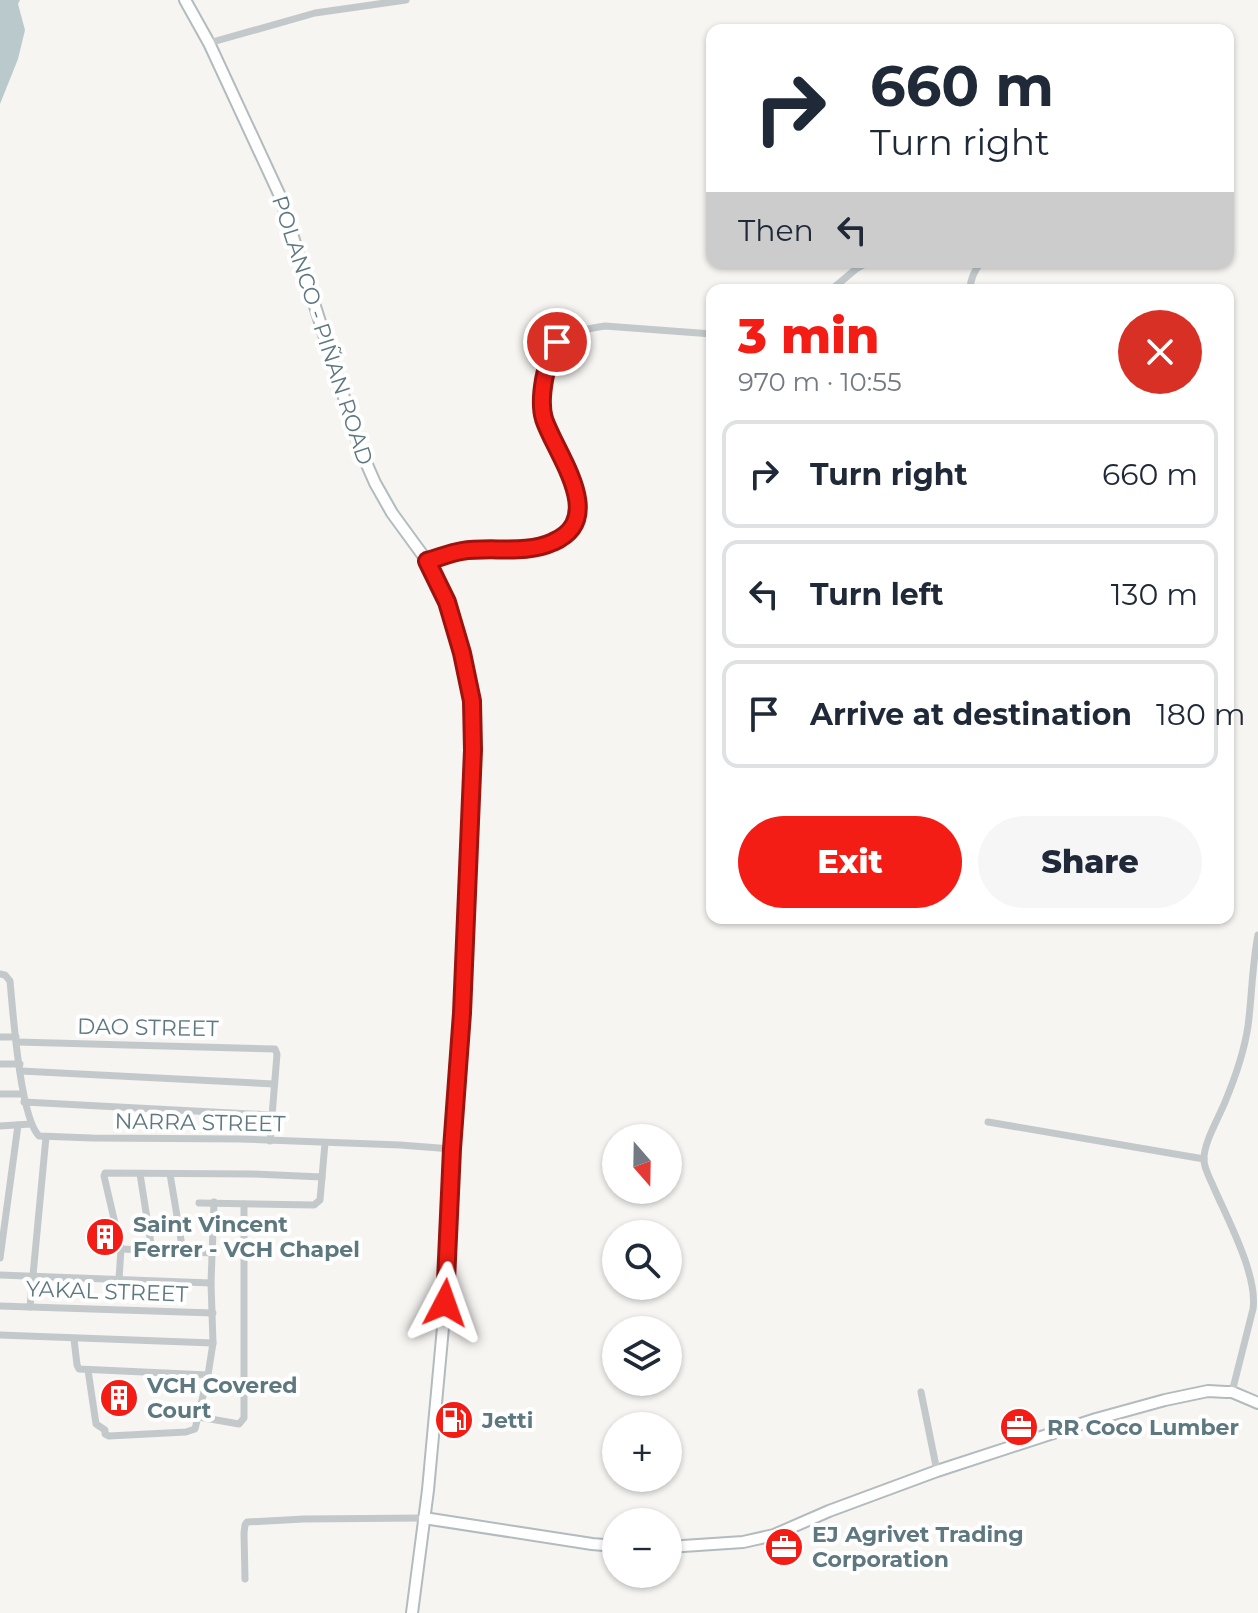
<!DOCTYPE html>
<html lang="en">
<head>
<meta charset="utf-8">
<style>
  :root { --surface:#fff; --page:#f6f6f7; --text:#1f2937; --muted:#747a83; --line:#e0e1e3; --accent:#f31d15 }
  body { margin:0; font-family:Montserrat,sans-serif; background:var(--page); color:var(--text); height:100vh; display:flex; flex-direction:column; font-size:30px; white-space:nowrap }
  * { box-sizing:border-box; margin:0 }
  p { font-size:26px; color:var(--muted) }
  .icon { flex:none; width:44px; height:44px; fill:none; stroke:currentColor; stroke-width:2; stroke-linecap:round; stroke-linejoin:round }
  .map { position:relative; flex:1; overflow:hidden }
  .drawer { position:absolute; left:706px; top:284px; width:528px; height:640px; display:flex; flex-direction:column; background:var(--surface); border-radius:16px; box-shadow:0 2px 6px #0004 }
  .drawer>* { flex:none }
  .guide { position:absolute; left:706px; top:24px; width:528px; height:244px; border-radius:16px; box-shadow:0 2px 6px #0004; background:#fff; color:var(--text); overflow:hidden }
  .needle { width:52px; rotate:160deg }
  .fabs { position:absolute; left:602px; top:1124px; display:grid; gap:16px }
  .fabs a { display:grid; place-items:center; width:80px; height:80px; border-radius:50%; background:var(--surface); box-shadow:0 2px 6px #0004; font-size:40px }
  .pin { position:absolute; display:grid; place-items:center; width:68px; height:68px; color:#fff; margin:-34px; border:4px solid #fff; border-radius:50%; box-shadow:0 2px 8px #0007 }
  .me { position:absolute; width:88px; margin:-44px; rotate:4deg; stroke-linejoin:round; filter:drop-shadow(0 0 6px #0008) }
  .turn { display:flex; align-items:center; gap:28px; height:168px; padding:0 32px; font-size:36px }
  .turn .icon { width:104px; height:104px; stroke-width:2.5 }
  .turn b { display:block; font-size:56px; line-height:68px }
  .then { display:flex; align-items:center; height:76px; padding:0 32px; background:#0003; gap:16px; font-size:30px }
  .round { display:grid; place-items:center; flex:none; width:84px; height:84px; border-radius:42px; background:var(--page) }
  .overview { display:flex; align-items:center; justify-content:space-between; height:136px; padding:0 32px }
  h1 { font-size:48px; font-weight:800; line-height:60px; color:var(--accent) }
  .primary-button { display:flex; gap:16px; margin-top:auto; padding:16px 32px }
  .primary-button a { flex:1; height:92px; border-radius:48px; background:var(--accent); color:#fff; font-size:32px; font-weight:800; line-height:92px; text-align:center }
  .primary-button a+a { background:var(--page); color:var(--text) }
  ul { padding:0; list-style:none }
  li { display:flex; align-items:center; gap:24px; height:108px; margin:0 16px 12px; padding:0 16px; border:4px solid var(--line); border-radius:16px }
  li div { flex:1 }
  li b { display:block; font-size:30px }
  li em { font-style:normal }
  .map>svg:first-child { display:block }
  .water { fill:#bacacc }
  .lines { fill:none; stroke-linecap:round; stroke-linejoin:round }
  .secondary-casing { stroke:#b2bbbe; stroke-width:14 }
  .street { stroke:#c3c9cb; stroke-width:7 }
  .secondary { stroke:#fff; stroke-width:10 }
  .route-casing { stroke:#9e130e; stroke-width:20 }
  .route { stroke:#f31d15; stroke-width:14 }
  .labels { text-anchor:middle; stroke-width:8; stroke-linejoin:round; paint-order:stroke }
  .street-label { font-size:22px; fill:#5e7880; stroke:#fff }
  .poi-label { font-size:22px; font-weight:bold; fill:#5e7880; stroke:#fff; text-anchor:start }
</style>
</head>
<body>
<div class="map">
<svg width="1258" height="1613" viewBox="0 0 1258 1613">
  <rect width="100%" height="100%" fill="#f6f5f2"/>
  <polygon class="water" points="0,0 20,0 18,4 25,30 18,59 0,104"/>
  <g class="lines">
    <defs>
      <g id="secondary">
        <polyline points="185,0 209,43 280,196 361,451 375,483 392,513 427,561 447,602 462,653 472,701 473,750 462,1013 452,1149 448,1273 428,1490 412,1613"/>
        <polyline points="424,1518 592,1544 616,1546"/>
        <polyline points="668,1547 743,1542 774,1535 829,1511 937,1471 1096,1419 1165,1400 1208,1391 1226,1392 1232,1392 1258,1403"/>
      </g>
    </defs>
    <use href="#secondary" class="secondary-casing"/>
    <g class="street">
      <polyline points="209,43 315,13 406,0"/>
      <polyline points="831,290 856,269 869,262"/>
      <path d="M970 290C970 279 974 271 981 262"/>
      <path d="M427 561C439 558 451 553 462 551 495 545 544 558 570 532 597 506 552 445 544 418 540 404 544 389 546 375 552 335 568 332 605 326L712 334"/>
      <path d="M0 974 5 975 10 981C13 1012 20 1117 39 1136L92 1138 240 1139 400 1145 452 1149"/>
      <polyline points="0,1037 16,1037"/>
      <polyline points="17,1042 275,1049 277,1054 270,1141"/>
      <polyline points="0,1064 20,1064"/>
      <polyline points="21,1071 274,1084"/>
      <polyline points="0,1094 23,1094"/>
      <polyline points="24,1102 272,1115"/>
      <polyline points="988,1122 1204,1159"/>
      <polyline points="0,1126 31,1124"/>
      <polyline points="140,1174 152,1250"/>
      <polyline points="170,1174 183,1252"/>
      <polyline points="199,1203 314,1205 320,1200 325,1143"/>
      <polyline points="121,1249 213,1253"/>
      <polyline points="0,1258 18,1125"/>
      <polyline points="0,1275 211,1283"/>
      <polyline points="119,1279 121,1249 104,1176 105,1173 253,1174 322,1177"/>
      <polyline points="0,1306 213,1313"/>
      <polyline points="30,1307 46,1137"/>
      <polyline points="0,1335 213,1343"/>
      <polyline points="74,1339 77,1365 79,1369 208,1375"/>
      <polyline points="88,1370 96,1424 105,1430 105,1434 109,1436 186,1432 195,1429 208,1375 213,1343 211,1283 214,1202"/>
      <polyline points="921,1392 937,1471"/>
      <path d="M1232 1392 1253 1309C1258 1276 1228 1220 1214 1188 1211 1180 1204 1169 1204 1160 1203 1144 1219 1117 1225 1102 1235 1078 1244 1053 1248 1026 1252 996 1252 965 1258 935"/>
      <polyline points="199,1417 239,1424 244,1418 244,1204"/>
      <polyline points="245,1579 244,1533 245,1525 247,1522 304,1519 424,1518"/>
    </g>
    <use href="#secondary" class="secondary"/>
  </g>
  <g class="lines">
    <defs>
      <path id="route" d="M445 1303 452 1149 462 1013 473 750 472 701 462 653 447 602 427 561C438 558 450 553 462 551 492 546 525 555 553 542 608 518 556 455 544 419 538 399 546 359 557 342"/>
    </defs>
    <use href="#route" class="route-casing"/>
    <use href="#route" class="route"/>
  </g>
  <defs>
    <symbol id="building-disc" viewBox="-11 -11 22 22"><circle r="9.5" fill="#f31d15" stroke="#fff"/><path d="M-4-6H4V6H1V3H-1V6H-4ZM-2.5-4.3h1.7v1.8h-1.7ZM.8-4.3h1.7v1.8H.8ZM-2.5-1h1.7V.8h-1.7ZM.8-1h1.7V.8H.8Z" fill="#fff"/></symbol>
    <symbol id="fuel-disc" viewBox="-11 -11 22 22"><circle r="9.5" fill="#f31d15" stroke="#fff"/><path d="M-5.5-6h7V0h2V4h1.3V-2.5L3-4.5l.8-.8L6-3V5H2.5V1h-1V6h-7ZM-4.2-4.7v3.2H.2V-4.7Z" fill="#fff"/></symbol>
    <symbol id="office-disc" viewBox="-11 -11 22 22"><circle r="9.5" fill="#f31d15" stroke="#fff"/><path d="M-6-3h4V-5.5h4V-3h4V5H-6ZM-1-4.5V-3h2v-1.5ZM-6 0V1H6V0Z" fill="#fff"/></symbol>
  </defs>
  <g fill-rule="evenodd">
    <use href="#building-disc" x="83" y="1215" width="44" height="44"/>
    <use href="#building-disc" x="97" y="1376" width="44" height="44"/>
    <use href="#fuel-disc" x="432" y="1398" width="44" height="44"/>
    <use href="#office-disc" x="997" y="1405" width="44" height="44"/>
    <use href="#office-disc" x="762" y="1525" width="44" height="44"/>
  </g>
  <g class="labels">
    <g class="street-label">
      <text transform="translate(323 330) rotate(72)" y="8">POLANCO - PIÑAN ROAD</text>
      <text transform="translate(148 1027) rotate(1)" y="8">DAO STREET</text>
      <text transform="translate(200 1122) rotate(1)" y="8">NARRA STREET</text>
      <text transform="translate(107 1291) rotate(2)" y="8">YAKAL STREET</text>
    </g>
    <g class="poi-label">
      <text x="133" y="1232">Saint Vincent<tspan x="133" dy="25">Ferrer - VCH Chapel</tspan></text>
      <text x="147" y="1393">VCH Covered<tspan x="147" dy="25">Court</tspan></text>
      <text x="482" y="1428">Jetti</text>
      <text x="1047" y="1435">RR Coco Lumber</text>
      <text x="812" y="1542">EJ Agrivet Trading<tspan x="812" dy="25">Corporation</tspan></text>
    </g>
  </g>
</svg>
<div class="fabs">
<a><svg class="needle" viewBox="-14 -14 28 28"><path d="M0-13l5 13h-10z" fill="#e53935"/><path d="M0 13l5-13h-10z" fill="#747a83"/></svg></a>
<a><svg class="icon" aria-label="search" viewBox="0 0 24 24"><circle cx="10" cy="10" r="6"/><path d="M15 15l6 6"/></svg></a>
<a><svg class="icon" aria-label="layers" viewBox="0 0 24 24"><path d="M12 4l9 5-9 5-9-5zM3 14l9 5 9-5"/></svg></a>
<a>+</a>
<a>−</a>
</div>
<div class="pin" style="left:557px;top:342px;background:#d93025"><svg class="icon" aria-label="arrive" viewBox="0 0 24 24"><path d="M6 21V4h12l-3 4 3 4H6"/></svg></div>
<svg class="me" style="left:445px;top:1303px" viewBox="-20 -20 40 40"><path d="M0-17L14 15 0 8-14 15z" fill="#f31d15" stroke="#fff" stroke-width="4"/></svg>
<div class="guide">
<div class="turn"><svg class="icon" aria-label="right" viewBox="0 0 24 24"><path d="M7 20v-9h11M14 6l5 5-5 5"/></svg><div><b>660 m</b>Turn right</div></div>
<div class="then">Then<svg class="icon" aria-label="left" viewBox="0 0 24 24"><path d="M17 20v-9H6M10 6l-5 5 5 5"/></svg></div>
</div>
<section class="drawer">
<div class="overview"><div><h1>3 min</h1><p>970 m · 10:55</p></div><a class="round" style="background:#d93025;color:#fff"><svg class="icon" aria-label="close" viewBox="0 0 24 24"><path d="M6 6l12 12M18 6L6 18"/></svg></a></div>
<ul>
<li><svg class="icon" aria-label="right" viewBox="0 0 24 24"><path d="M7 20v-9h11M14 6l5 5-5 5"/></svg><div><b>Turn right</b></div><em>660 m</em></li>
<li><svg class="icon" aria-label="left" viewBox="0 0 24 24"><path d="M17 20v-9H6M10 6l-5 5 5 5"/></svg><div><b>Turn left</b></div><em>130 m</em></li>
<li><svg class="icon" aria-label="arrive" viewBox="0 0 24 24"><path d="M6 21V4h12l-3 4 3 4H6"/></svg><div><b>Arrive at destination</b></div><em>180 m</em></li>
</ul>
<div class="primary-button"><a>Exit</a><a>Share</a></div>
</section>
</div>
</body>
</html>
